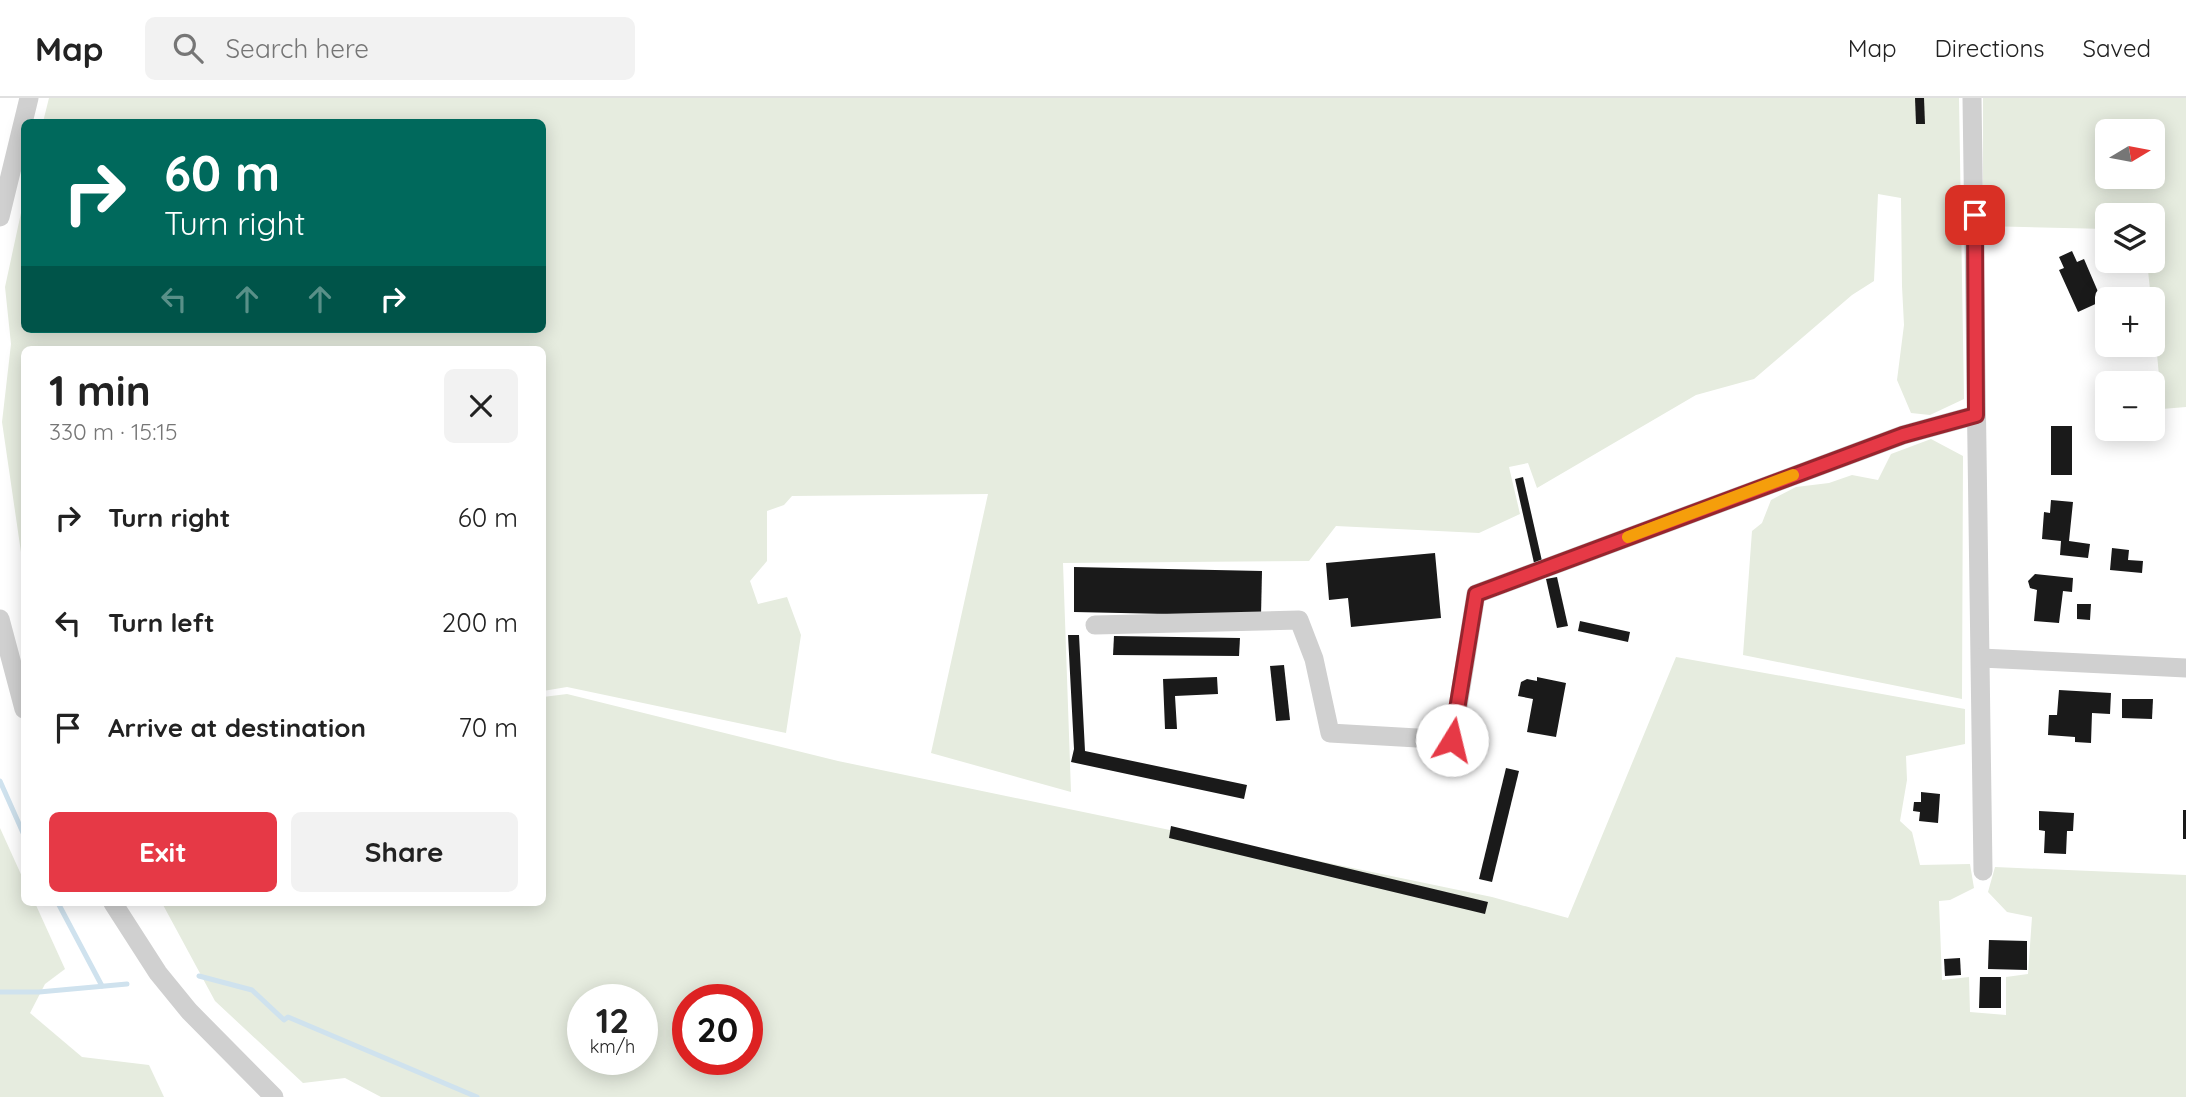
<!DOCTYPE html>
<html lang="en">
<head>
<meta charset="utf-8">
<style>
  :root { --surface:#fff; --page:#f2f2f2; --text:#222; --muted:#767676; --line:#e0e0e0; --accent:#e63946 }
  body { margin:0; font-family:Quicksand,sans-serif; background:var(--page); color:var(--text); height:100vh; display:flex; flex-direction:column; font-size:26px; white-space:nowrap }
  * { box-sizing:border-box; margin:0 }
  p { font-size:23px; color:var(--muted) }
  .icon { flex:none; width:38px; height:38px; fill:none; stroke:currentColor; stroke-width:2; stroke-linecap:round; stroke-linejoin:round }
  .map { position:relative; flex:1; overflow:hidden }
  .panel { position:absolute; left:21px; top:248px; width:525px; height:560px; display:flex; flex-direction:column; background:var(--surface); border-radius:10px; box-shadow:0 4px 18px #0003 }
  .panel>* { flex:none }
  .top-card { position:absolute; left:21px; top:21px; width:525px; height:214px; border-radius:10px; box-shadow:0 4px 18px #0003; background:#00695c; color:#fff; overflow:hidden }
  .needle { width:46px; rotate:80deg }
  .controls { position:absolute; left:2095px; top:21px; display:grid; gap:14px }
  .controls a { display:grid; place-items:center; width:70px; height:70px; border-radius:10px; background:var(--surface); box-shadow:0 4px 18px #0003; font-size:35px }
  .speed { position:absolute; left:567px; top:886px; display:flex; gap:14px; font-size:35px; font-weight:700; text-align:center }
  .speed>* { display:grid; place-content:center; width:91px; height:91px; border-radius:50%; background:var(--surface); box-shadow:0 4px 18px #0003; line-height:1 }
  .speed small { font-size:18px; font-weight:400 }
  .speed .limit { border:10px solid #d22; background:#fff; color:#111 }
  .pin { position:absolute; display:grid; place-items:center; width:60px; height:60px; color:#fff; margin:-30px; border-radius:14px; box-shadow:0 4px 10px #0006 }
  .me { position:absolute; width:77px; margin:-38px; rotate:9deg; stroke-linejoin:round; filter:drop-shadow(0 0 5px #0008) }
  .turn { display:flex; align-items:center; gap:24px; height:147px; padding:0 28px; font-size:32px }
  .turn .icon { width:91px; height:91px; stroke-width:2.5 }
  .turn b { display:block; font-size:49px; line-height:60px }
  .lanes { display:flex; align-items:center; height:66px; padding:0 28px; background:#0003; justify-content:center; gap:35px; direction:ltr }
  .lanes .off { opacity:.35 }
  .round { display:grid; place-items:center; flex:none; width:74px; height:74px; border-radius:10px; background:var(--page) }
  .overview { display:flex; align-items:center; justify-content:space-between; height:119px; padding:0 28px }
  h1 { font-size:42px; font-weight:800; line-height:52px }
  .primary-button { display:flex; gap:14px; margin-top:auto; padding:14px 28px }
  .primary-button a { flex:1; height:80px; border-radius:10px; background:var(--accent); color:#fff; font-size:28px; font-weight:800; line-height:80px; text-align:center }
  .primary-button a+a { background:var(--page); color:var(--text) }
  ul { padding:0; list-style:none }
  li { display:flex; align-items:center; gap:21px; height:105px; padding:0 28px }
  li div { flex:1 }
  li b { display:block; font-size:26px }
  li em { font-style:normal }
  header { display:flex; align-items:center; gap:42px; box-sizing:border-box; height:98px; padding:0 35px; background:var(--surface); border-bottom:2px solid var(--line) }
  header strong { font-size:33px }
  nav { display:flex; gap:38px; margin-inline-start:auto; font-size:24px }
  .search { width:490px; height:63px; background:var(--page); display:flex; align-items:center; gap:18px; box-sizing:border-box; padding:0 24px; border-radius:10px; color:var(--muted); font-size:26px }
  .map>svg:first-child { display:block }
  .green { fill:#e6ecdf; fill-rule:evenodd }
  .lines { fill:none; stroke-linecap:round; stroke-linejoin:round }
  .stream { stroke:#cfe2ee; stroke-width:5 }
  .building { fill:#1a1a1a }
  .minor { stroke:#d0d0d0; stroke-width:19 }
  .route-casing { stroke:#96252e; stroke-width:18 }
  .route { stroke:#e63946; stroke-width:12 }
  .slow { stroke:#f59e0b; stroke-width:12 }
</style>
</head>
<body>
<header>
<strong>Map</strong>
<div class="search"><svg class="icon" aria-label="search" viewBox="0 0 24 24"><circle cx="10" cy="10" r="6"/><path d="M15 15l6 6"/></svg>Search here</div>
<nav><a>Map</a><a>Directions</a><a>Saved</a></nav>
</header>
<div class="map">
<svg width="2186" height="999" viewBox="0 0 2186 999">
  <rect width="100%" height="100%" fill="#fff"/>
  <g class="green">
    <polygon points="49,0 1959,0 1964,301 1930,317 1911,315 1897,282 1904,227 1902,188 1901,100 1878,96 1874,183 1852,197 1754,281 1696,297 1537,390 1528,365 1509,369 1520,416 1479,435 1336,428 1309,463 1063,465 1071,694 931,655 988,396 792,398 784,407 767,413 767,463 750,483 758,506 787,499 801,537 786,635 567,589 543,593 542,252 24,252 24,463 22,461 2,324 11,246 5,189 24,101 24,231 542,231 542,24 43,24"/>
    <path d="M1983 0H2186V309L2162 311 2152 201H2151L2147 163H2152V117H2107V131L1983 128ZM2152 33V79H2107V33Z"/>
    <polygon points="1931,341 1963,358 1962,601 1743,557 1752,433 1762,425 1771,402 1796,389 1829,385 1852,377 1878,382 1891,356"/>
    <path d="M1676 559 1965 611V646L1906 658 1907 682 1900 723 1912 734 1920 767 1970 766 1974 790 1950 802 1939 803 1942 882 1969 879 1970 914 2006 917V879L2028 876 2032 819 2007 814 1988 794 1995 769 2186 777V999H381L345 980 303 985 215 903 162 805H542L543 599 567 596 838 663 1492 799 1568 820ZM583 901H642V961H583ZM688 901H747V961H688Z"/>
    <polygon points="0,730 24,783 24,805 35,805 65,871 45,886 30,915 82,959 149,967 164,999 0,999"/>
  </g>
  <g class="lines">
    <g class="stream">
      <polyline points="0,683 24,737"/>
      <polyline points="58,805 102,888"/>
      <polyline points="199,878 252,892 284,922 288,919 477,999"/>
      <polyline points="0,894 39,894 127,886"/>
    </g>
  </g>
  <g class="building">
    <polygon points="1915,0 1924,0 1925,26 1916,26"/>
    <polygon points="2072,153 2077,164 2084,161 2102,203 2078,214 2059,172 2064,170 2059,159"/>
    <rect x="2051" y="328" width="21" height="49"/>
    <polygon points="1523,379 1542,463 1534,465 1515,381"/>
    <polygon points="2051,402 2073,404 2069,443 2090,446 2088,460 2060,457 2061,443 2042,441 2044,414 2050,415"/>
    <polygon points="2112,450 2129,452 2128,462 2143,463 2142,475 2110,472"/>
    <polygon points="1435,455 1441,520 1351,529 1348,500 1329,502 1326,465"/>
    <polygon points="1074,469 1262,473 1261,518 1074,514"/>
    <polygon points="2035,476 2073,480 2072,494 2063,493 2059,525 2034,523 2037,492 2030,490 2028,483"/>
    <polygon points="1557,479 1568,528 1557,530 1546,481"/>
    <polygon points="2077,506 2091,506 2090,522 2077,521"/>
    <polygon points="1580,523 1630,534 1628,544 1578,533"/>
    <polygon points="1068,537 1079,537 1085,653 1247,687 1244,701 1071,664 1074,651"/>
    <polygon points="1114,538 1240,540 1239,558 1113,557"/>
    <polygon points="1284,567 1290,622 1276,623 1270,568"/>
    <polygon points="1217,579 1218,596 1175,598 1177,631 1165,631 1163,581"/>
    <polygon points="1537,579 1566,585 1556,639 1527,634 1533,601 1518,598 1521,584 1527,581 1537,583"/>
    <polygon points="2059,592 2111,595 2110,616 2092,615 2091,645 2075,644 2075,639 2048,637 2049,617 2057,617"/>
    <polygon points="2122,601 2153,601 2152,621 2122,620"/>
    <polygon points="1506,670 1519,673 1492,784 1479,781"/>
    <polygon points="1921,694 1940,696 1938,725 1919,723 1920,714 1913,713 1914,704 1921,704"/>
    <rect x="2183" y="712" width="3" height="29"/>
    <polygon points="2039,713 2074,715 2073,733 2067,733 2066,756 2044,755 2045,733 2039,732"/>
    <polygon points="1171,728 1488,804 1485,816 1169,740"/>
    <polygon points="1989,842 2027,843 2027,872 1988,871"/>
    <polygon points="1960,860 1961,877 1945,878 1944,861"/>
    <polygon points="1980,879 2001,879 2001,910 1979,910"/>
  </g>
  <g class="lines">
    <g class="minor">
      <polyline points="1972,0 1983,773"/>
      <polyline points="0,119 29,0"/>
      <polyline points="0,521 24,611"/>
      <polyline points="1095,527 1299,522 1314,561 1330,635 1452,642"/>
      <polyline points="1981,560 2186,570"/>
      <polyline points="1451,652 1476,496 1903,337 1976,317"/>
      <polyline points="113,805 158,875 189,913 274,999"/>
    </g>
  </g>
  <g class="lines">
    <defs>
      <polyline id="route" points="1452,642 1476,496 1903,337 1976,317 1975,117"/>
    </defs>
    <use href="#route" class="route-casing"/>
    <use href="#route" class="route"/>
    <polyline class="slow" points="1628,439 1793,377"/>
  </g>
</svg>
<div class="controls">
<a><svg class="needle" viewBox="-14 -14 28 28"><path d="M0-13l5 13h-10z" fill="#e53935"/><path d="M0 13l5-13h-10z" fill="#767676"/></svg></a>
<a><svg class="icon" aria-label="layers" viewBox="0 0 24 24"><path d="M12 4l9 5-9 5-9-5zM3 14l9 5 9-5"/></svg></a>
<a>+</a>
<a>−</a>
</div>
<div class="speed"><div>12<small>km/h</small></div><div class="limit">20</div></div>
<div class="pin" style="left:1975px;top:117px;background:#d93025"><svg class="icon" aria-label="arrive" viewBox="0 0 24 24"><path d="M6 21V4h12l-3 4 3 4H6"/></svg></div>
<svg class="me" style="left:1452px;top:642px" viewBox="-20 -20 40 40"><circle r="19" fill="#fff"/><path d="M0-13L10 11 0 6-10 11z" fill="#e63946"/></svg>
<div class="top-card">
<div class="turn"><svg class="icon" aria-label="right" viewBox="0 0 24 24"><path d="M7 20v-9h11M14 6l5 5-5 5"/></svg><div><b>60 m</b>Turn right</div></div>
<div class="lanes"><svg class="icon off" aria-label="left" viewBox="0 0 24 24"><path d="M17 20v-9H6M10 6l-5 5 5 5"/></svg><svg class="icon off" aria-label="ahead" viewBox="0 0 24 24"><path d="M12 20V5M6 11l6-6 6 6"/></svg><svg class="icon off" aria-label="ahead" viewBox="0 0 24 24"><path d="M12 20V5M6 11l6-6 6 6"/></svg><svg class="icon" aria-label="right" viewBox="0 0 24 24"><path d="M7 20v-9h11M14 6l5 5-5 5"/></svg></div>
</div>
<section class="panel">
<div class="overview"><div><h1>1 min</h1><p>330 m · 15:15</p></div><a class="round"><svg class="icon" aria-label="close" viewBox="0 0 24 24"><path d="M6 6l12 12M18 6L6 18"/></svg></a></div>
<ul>
<li><svg class="icon" aria-label="right" viewBox="0 0 24 24"><path d="M7 20v-9h11M14 6l5 5-5 5"/></svg><div><b>Turn right</b></div><em>60 m</em></li>
<li><svg class="icon" aria-label="left" viewBox="0 0 24 24"><path d="M17 20v-9H6M10 6l-5 5 5 5"/></svg><div><b>Turn left</b></div><em>200 m</em></li>
<li><svg class="icon" aria-label="arrive" viewBox="0 0 24 24"><path d="M6 21V4h12l-3 4 3 4H6"/></svg><div><b>Arrive at destination</b></div><em>70 m</em></li>
</ul>
<div class="primary-button"><a>Exit</a><a>Share</a></div>
</section>
</div>
</body>
</html>
